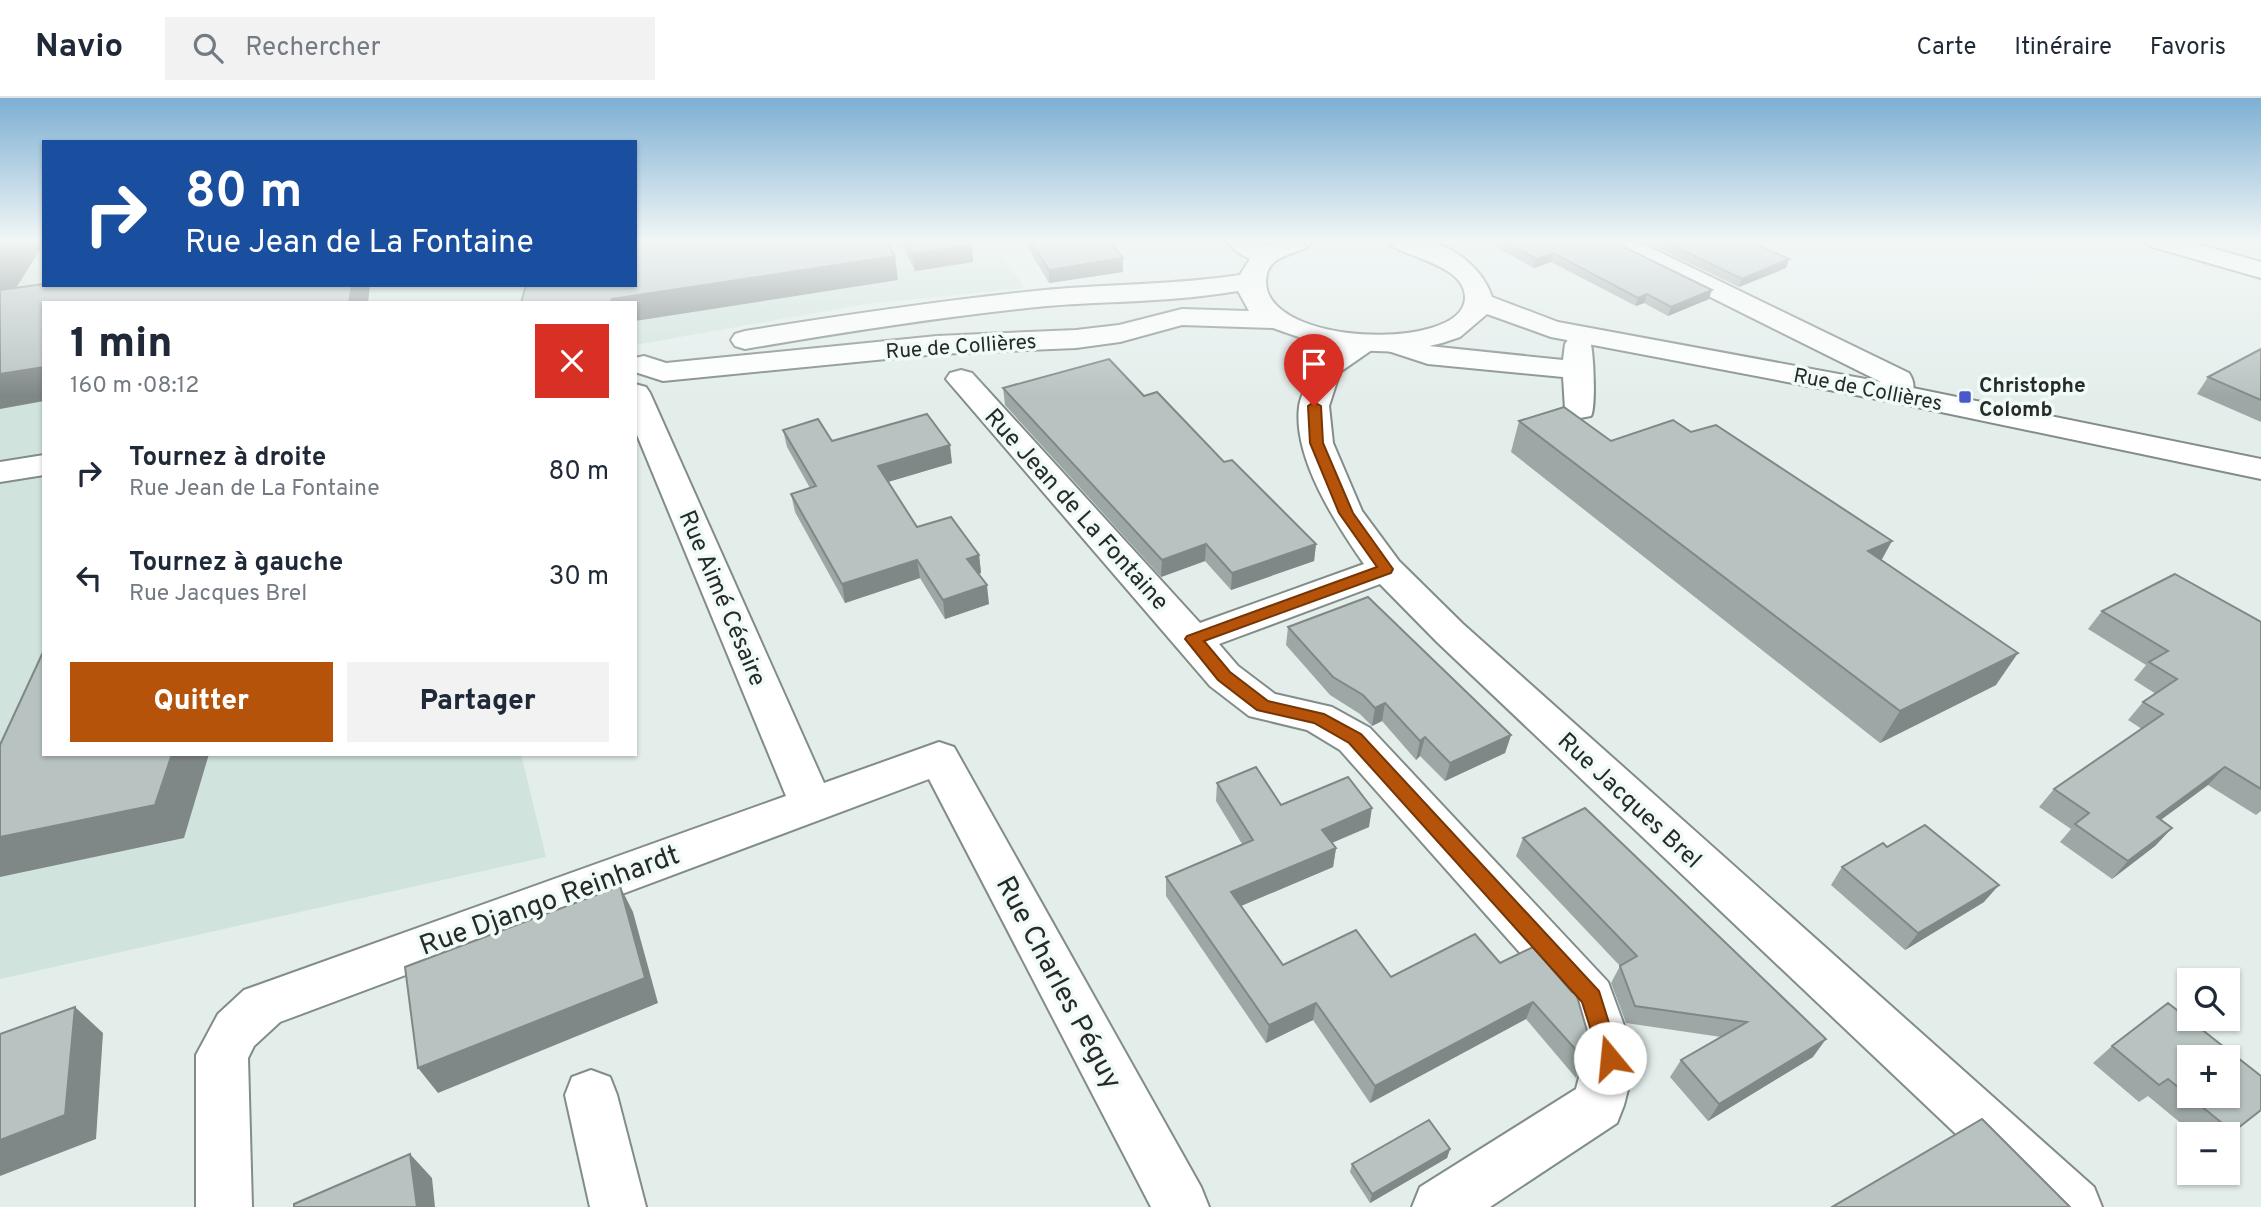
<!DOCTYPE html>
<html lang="fr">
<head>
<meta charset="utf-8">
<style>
  :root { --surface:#fff; --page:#f2f2f3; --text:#1f2937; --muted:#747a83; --line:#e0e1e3; --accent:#b45309 }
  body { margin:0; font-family:Overpass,sans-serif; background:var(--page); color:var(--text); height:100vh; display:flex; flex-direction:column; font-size:26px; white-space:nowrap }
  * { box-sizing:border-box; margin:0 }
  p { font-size:23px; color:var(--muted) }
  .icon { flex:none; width:38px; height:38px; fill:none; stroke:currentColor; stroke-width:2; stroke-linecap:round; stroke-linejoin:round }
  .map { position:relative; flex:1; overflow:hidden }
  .drawer { position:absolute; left:42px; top:203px; width:595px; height:455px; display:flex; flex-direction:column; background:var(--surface); border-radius:0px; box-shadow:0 2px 5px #0004 }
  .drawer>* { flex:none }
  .top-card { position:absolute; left:42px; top:42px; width:595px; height:147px; border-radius:0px; box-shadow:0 2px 5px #0004; background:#1a4fa0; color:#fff; overflow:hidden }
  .tools { position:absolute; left:2177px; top:870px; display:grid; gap:14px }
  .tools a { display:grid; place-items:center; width:63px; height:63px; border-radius:0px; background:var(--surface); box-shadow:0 2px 5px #0004; font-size:35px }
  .pin { position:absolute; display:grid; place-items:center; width:60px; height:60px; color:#fff; margin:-72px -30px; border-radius:50% 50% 50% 0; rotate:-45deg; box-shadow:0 0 7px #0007 }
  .pin .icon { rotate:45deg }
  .me { position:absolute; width:77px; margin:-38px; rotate:343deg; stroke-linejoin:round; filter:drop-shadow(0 0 5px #0008) }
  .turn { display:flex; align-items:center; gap:24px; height:147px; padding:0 28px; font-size:32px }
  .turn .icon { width:91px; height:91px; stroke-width:2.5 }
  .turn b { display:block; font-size:49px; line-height:60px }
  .round { display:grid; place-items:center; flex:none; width:74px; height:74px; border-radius:0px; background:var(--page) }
  .head { display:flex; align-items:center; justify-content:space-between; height:119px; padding:0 28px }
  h1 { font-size:42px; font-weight:800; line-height:52px }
  .primary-button { display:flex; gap:14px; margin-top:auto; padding:14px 28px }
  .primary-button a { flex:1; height:80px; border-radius:0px; background:var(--accent); color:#fff; font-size:28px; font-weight:800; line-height:80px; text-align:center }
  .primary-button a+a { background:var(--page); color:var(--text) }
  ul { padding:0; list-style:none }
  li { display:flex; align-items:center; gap:21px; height:105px; padding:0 28px }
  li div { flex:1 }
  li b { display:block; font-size:26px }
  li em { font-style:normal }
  header { display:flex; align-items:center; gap:42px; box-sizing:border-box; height:98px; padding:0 35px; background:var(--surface); border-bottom:2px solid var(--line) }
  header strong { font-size:33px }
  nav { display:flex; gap:38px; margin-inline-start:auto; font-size:24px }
  .search { width:490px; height:63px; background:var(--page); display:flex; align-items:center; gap:18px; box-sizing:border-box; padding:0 24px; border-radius:0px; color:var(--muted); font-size:26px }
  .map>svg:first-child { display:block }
  .built { fill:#d0e3dd }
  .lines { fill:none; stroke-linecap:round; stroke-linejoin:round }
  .minor-casing { stroke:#828c89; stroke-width:4 }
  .major-casing { stroke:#828c89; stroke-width:4 }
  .minor { fill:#fff; fill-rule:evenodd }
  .major { fill:#fff; fill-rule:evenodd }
  .wall { fill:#9da7a6 }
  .shaded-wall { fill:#808887 }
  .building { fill:#b7c2c1; stroke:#808887; stroke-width:2; fill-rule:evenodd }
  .route { fill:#b45309; stroke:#753606; stroke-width:2 }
  .poi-dot { fill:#4b58cd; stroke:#f0fbf8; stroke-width:2.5 }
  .labels { text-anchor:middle; stroke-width:7; stroke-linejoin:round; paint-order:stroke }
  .far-street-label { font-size:21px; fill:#262a29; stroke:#f0fbf8 }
  .far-poi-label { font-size:21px; font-weight:bold; fill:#262a29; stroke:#f0fbf8; text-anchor:start }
  .street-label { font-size:24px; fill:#262a29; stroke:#f0fbf8 }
  .near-street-label { font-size:28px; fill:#262a29; stroke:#f0fbf8 }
</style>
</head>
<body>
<header>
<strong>Navio</strong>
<div class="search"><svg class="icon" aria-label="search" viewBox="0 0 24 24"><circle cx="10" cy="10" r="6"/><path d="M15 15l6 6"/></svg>Rechercher</div>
<nav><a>Carte</a><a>Itinéraire</a><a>Favoris</a></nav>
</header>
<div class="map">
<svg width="2261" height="1109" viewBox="0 0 2261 1109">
  <rect width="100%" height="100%" fill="#e3eeeb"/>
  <polygon class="built" points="0,143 44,143 44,187 635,187 635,143 993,143 1024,190 866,206 635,247 635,205 44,205 44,656 521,656 546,759 0,881"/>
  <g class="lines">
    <defs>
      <g id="minor">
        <path d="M1227 143H1258L1277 158 1273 163C1257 167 1237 157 1227 143Z"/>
        <path d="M1604 143H1637L1909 275C1915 284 1915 293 1909 302L1898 305 1887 302 1883 296V285L1608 148Z"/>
        <polygon points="2145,143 2187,143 2261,164 2261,180 2149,148"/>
        <path d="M1364 237 1376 243 1388 237 1429 248 1563 262 1565 246 1569 240 1579 237 1589 240C1594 248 1596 310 1591 318L1580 320 1569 318 1565 311 1563 279 1428 266 1376 249 1340 274 1329 308 1333 345 1362 413 1399 463 1463 526 2094 1089 2102 1109H2033L1437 544 1380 486 1219 546 1238 568 1275 596 1332 609 1370 630 1608 884 1636 960 1624 1007 1617 1025 1490 1109H1412L1420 1089 1576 991 1584 960 1570 911 1340 652 1307 632 1249 618 1210 588 946 281 950 275 961 272 972 275 1200 525 1364 466C1336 426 1293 360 1299 309 1300 300 1305 291 1308 283 1316 260 1340 243 1364 237Z"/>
        <polygon points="635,286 646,289 650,295 824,685 939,644 954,649 1201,1089 1209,1109 1151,1109 929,681 280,924 254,948 248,960 252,1109 196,1109 196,957 218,916 244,892 786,698 635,332"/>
        <polygon points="591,972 610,979 617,997 646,1109 590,1109 565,997 572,979"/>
      </g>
      <g id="major">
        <path d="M1274 143H1313C1302 158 1272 154 1267 176 1250 248 1464 256 1465 200 1466 165 1398 159 1387 143 1400 143 1415 141 1427 143 1455 148 1484 173 1492 199L1558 224 1898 287 2261 361V381L1898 305 1551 239 1487 216 1460 239 1442 245 1404 254 1348 252 1313 244 1273 230 1182 227 1120 244 1076 250 937 256 663 283 635 274V260L644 258 666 265 937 238 1076 232 1119 227 1182 211 1249 213 1238 193C1174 204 1111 203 1047 208 945 218 845 234 745 251L735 248 731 242 735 236 745 233C845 217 944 202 1045 192 1110 186 1175 187 1240 177L1253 156Z"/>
        <polygon points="44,357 44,377 0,384 0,364"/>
      </g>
    </defs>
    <use href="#minor" class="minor-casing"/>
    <use href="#major" class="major-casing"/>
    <use href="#minor" class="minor"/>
    <use href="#major" class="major"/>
  </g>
  <g class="wall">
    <polygon points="900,143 969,143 973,164 915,173"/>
    <polygon points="1027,143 1108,143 1123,174 1049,185 1027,148"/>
    <polygon points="1486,143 1612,143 1709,201 1668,218 1644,205 1636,208 1551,164 1534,170"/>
    <polygon points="1643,143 1749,143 1786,170 1739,189"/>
    <polygon points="2261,251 2261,324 2197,296 2208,279"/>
    <polygon points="1003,290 1144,298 1224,364 1316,446 1314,463 1231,492 1205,463 1161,479 1005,307"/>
    <polygon points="1519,323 1611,343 1881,463 1996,587 1880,645 1511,354"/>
    <polygon points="783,332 832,343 952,365 888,384 917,429 979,457 981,475 979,476 989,506 945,521 920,480 845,505 795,414 791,396 810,390 787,349"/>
    <polygon points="2102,513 2261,524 2261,713 2256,717 2208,687 2161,722 2172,730 2155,748 2112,781 2060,744 2071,731 2039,709 2054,691 2142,631 2128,622 2143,604 2156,596 2134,582 2146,567 2088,531"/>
    <polygon points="1288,529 1511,637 1505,655 1445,683 1420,658 1416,662 1382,623 1372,628 1360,616 1330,597 1286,547"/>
    <polygon points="1217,685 1281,707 1369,729 1332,745 1336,750 1333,769 1241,808 1283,867 1391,879 1475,836 1585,962 1576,980 1526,921 1370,1005 1313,922 1266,945 1166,798 1166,779 1242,746 1216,703"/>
    <polygon points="1523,740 1813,959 1708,1023 1670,979 1681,962 1721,939 1626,925 1611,885 1620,868 1516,758"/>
    <polygon points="1887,749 1984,804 1905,852 1831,787 1842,769"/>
    <polygon points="2112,948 2261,1012 2228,1038 2228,1036 2194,1036 2148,998 2139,1004 2093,965"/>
    <polygon points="1450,1051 1447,1060 1370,1105 1350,1074 1352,1066"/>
  </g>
  <g class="shaded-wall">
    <polygon points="8,143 44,143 44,145 0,216 0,155"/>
    <polygon points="972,147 973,164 915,173 912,156"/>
    <polygon points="1553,155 1551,164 1534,170 1536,161"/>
    <polygon points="895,158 898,182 635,223 635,205 611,205 612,201"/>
    <polygon points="1123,160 1123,174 1049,185 1049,172"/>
    <polygon points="1789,161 1786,170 1739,189 1742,181"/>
    <polygon points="352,187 370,187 368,205 349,205"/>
    <polygon points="1712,192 1709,201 1668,218 1671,209"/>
    <polygon points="1647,196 1644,205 1636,208 1638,200"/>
    <polygon points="44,269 44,303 0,311 0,276"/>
    <polygon points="950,347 952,365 881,386 878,368"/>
    <polygon points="1892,443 1875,474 1868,453"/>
    <polygon points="1206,446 1205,463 1161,479 1162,462"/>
    <polygon points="1316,446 1314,463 1231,492 1232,475"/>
    <polygon points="979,457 981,475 970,479 967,461"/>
    <polygon points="917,462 920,480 845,505 842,486"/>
    <polygon points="987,487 989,506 945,521 943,502"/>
    <polygon points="2018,555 1996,587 1880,645 1900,613"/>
    <polygon points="1385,605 1382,623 1372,628 1375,610"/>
    <polygon points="1511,637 1505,655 1445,683 1450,665"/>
    <polygon points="1425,639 1420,658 1416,662 1420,643"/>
    <polygon points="172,656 209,656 184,740 0,779 0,739"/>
    <polygon points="2225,669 2208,687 2140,737 2157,719"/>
    <polygon points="1372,710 1369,729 1319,750 1322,732"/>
    <polygon points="2172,730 2155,748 2112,781 2128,763"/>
    <polygon points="1336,750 1333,769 1229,813 1231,794"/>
    <polygon points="1999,787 1984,804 1905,852 1918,835"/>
    <polygon points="620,788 633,814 658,905 438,995 418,970"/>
    <polygon points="1533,904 1526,921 1370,1005 1375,988"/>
    <polygon points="1316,905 1313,922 1266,945 1269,927"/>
    <polygon points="75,909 103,935 96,1041 0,1078 0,1042"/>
    <polygon points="1826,941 1813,959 1708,1023 1719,1006"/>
    <polygon points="1450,1051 1447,1060 1370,1105 1372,1096"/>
    <polygon points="410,1056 432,1080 435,1109 417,1109"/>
  </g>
  <g class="building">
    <polygon points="0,143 8,143 0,155"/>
    <polygon points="635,143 886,143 895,158 612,201 611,205 521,205 526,187 635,187"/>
    <polygon points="906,143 969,143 972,147 912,156"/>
    <polygon points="1031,143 1108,143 1123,160 1049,172"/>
    <polygon points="1503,143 1612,143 1712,192 1671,209 1647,196 1638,200 1553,155 1536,161"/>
    <polygon points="1664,143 1749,143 1789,161 1742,181"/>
    <polygon points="44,186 44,187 352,187 349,205 44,205 44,269 0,276 0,192"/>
    <polygon points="2261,251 2261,302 2208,279"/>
    <polygon points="1109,261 1144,298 1157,294 1224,364 1232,362 1316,446 1232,475 1206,446 1162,462 1003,290"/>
    <polygon points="1564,309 1611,343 1673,322 1691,334 1716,327 1892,443 1868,453 2018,555 1900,613 1519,323"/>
    <polygon points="927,316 950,347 878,368 917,429 951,419 979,457 967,461 987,487 943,502 917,462 842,486 791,396 816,388 783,332 818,321 832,343"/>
    <polygon points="2175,476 2261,524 2261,691 2225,669 2157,719 2172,730 2128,763 2075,726 2089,715 2054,691 2163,616 2143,604 2177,581 2149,564 2168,553 2102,513"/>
    <polygon points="1368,499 1511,637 1450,665 1425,639 1420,643 1385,605 1375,610 1363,597 1333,579 1288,529"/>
    <polygon points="44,552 44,656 172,656 155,707 0,739 0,647"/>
    <polygon points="1256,669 1281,707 1348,679 1372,710 1322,732 1336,750 1231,794 1283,867 1356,832 1391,879 1475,836 1500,865 1533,849 1572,894 1576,895 1590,943 1585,962 1533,904 1375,988 1316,905 1269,927 1166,779 1253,742 1217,685"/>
    <polygon points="1585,710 1826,941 1719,1006 1681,962 1747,924 1635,908 1620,868 1637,858 1523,740"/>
    <polygon points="1925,727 1999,787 1918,835 1842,769 1883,745 1887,749"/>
    <polygon points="620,788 645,880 418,970 405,869"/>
    <path d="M2168 905 2261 978V1012L2233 1034 2168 981 2159 987 2112 948ZM2189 959H2228V998H2189Z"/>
    <polygon points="75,909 65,1017 0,1042 0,936"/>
    <polygon points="1982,1021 2070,1109 1832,1109"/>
    <polygon points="1429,1022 1450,1051 1372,1096 1352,1066"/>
    <polygon points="410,1056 417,1109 294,1109 294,1106"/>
  </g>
  <linearGradient id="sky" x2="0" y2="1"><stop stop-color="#7dafd3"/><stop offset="0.48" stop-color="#f2f7f6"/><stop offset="1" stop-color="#f2f7f6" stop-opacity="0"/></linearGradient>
  <rect width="2261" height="298" fill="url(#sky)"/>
  <polygon class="route" points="1314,304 1321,308 1323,345 1353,415 1393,471 1391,475 1204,543 1230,574 1268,603 1324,616 1361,636 1599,893 1620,960 1617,967 1610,970 1602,967 1582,904 1349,645 1314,625 1257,612 1218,582 1185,541 1187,538 1377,469 1339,415 1310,345 1308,308"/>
  <rect class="poi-dot" x="1958" y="292" width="14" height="14" rx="3.5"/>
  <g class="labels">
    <g class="far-street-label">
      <text transform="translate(961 248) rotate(-4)" y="7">Rue de Collières</text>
      <text transform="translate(1868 291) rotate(11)" y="7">Rue de Collières</text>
    </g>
    <g class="far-poi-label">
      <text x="1979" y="294">Christophe<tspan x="1979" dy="24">Colomb</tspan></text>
    </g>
    <g class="street-label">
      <text transform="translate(1077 411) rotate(48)" y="8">Rue Jean de La Fontaine</text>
      <text transform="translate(723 500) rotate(67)" y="8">Rue Aimé Césaire</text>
      <text transform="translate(1630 702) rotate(43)" y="8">Rue Jacques Brel</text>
    </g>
    <g class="near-street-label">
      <text transform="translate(549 801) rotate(-20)" y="10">Rue Django Reinhardt</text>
      <text transform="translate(1060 884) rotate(62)" y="10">Rue Charles Péguy</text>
    </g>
  </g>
</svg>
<div class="tools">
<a><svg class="icon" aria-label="search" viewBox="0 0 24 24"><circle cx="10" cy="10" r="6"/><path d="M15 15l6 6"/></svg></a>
<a>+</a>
<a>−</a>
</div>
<div class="pin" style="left:1314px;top:308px;background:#d93025"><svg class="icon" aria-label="arrive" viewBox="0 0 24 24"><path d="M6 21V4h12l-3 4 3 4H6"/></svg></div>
<svg class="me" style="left:1610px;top:960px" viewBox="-20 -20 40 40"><circle r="19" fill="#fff"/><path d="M0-13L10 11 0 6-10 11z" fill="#b45309"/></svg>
<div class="top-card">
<div class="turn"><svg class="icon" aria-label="right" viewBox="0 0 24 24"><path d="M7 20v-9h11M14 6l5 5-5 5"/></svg><div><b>80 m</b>Rue Jean de La Fontaine</div></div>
</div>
<section class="drawer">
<div class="head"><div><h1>1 min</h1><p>160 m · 08:12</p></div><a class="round" style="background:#d93025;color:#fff"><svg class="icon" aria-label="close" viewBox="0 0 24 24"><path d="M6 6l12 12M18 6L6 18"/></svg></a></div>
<ul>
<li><svg class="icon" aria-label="right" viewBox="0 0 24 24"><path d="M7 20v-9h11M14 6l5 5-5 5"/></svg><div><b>Tournez à droite</b><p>Rue Jean de La Fontaine</p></div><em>80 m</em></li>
<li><svg class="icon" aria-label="left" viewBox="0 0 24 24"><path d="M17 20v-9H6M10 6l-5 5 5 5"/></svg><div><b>Tournez à gauche</b><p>Rue Jacques Brel</p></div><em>30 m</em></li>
</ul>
<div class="primary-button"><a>Quitter</a><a>Partager</a></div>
</section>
</div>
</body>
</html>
